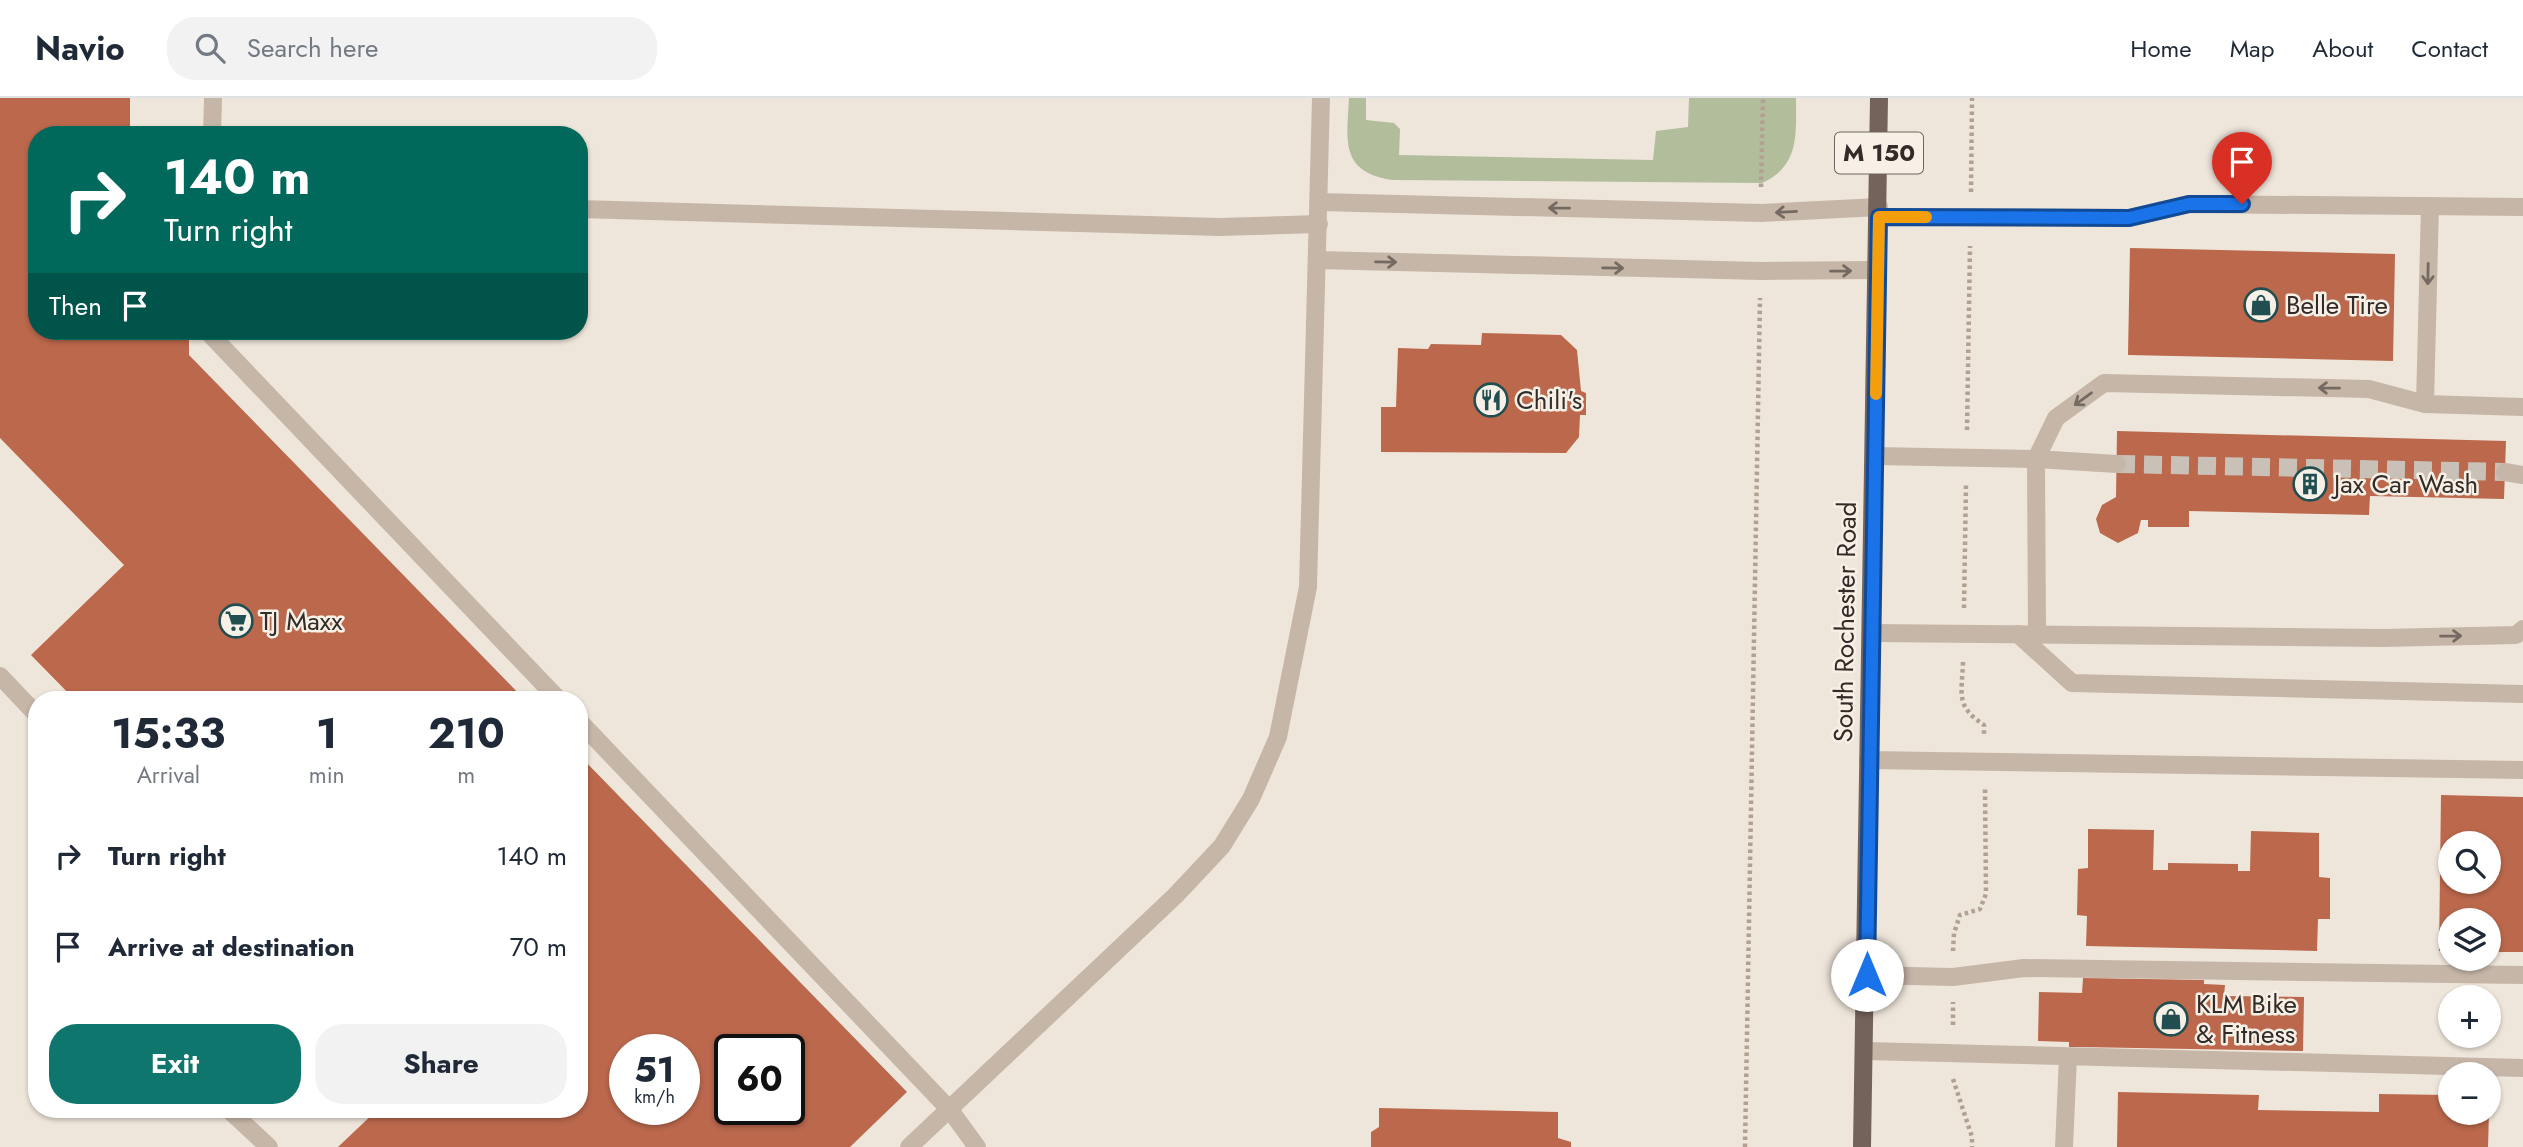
<!DOCTYPE html>
<html lang="en">
<head>
<meta charset="utf-8">
<style>
  :root { --surface:#fff; --page:#f2f2f3; --text:#1f2937; --muted:#747a83; --line:#e0e1e3; --accent:#0f766e }
  body { margin:0; font-family:Jost,sans-serif; background:var(--page); color:var(--text); height:100vh; display:flex; flex-direction:column; font-size:26px; white-space:nowrap }
  * { box-sizing:border-box; margin:0 }
  p { font-size:23px; color:var(--muted) }
  .icon { flex:none; width:38px; height:38px; fill:none; stroke:currentColor; stroke-width:2; stroke-linecap:round; stroke-linejoin:round }
  .map { position:relative; flex:1; overflow:hidden }
  .sheet { position:absolute; left:28px; top:593px; width:560px; height:427px; display:flex; flex-direction:column; background:var(--surface); border-radius:28px; box-shadow:0 2px 5px #0004 }
  .sheet>* { flex:none }
  .top-card { position:absolute; left:28px; top:28px; width:560px; height:214px; border-radius:28px; box-shadow:0 2px 5px #0004; background:#00695c; color:#fff; overflow:hidden }
  .fabs { position:absolute; left:2438px; top:733px; display:grid; gap:14px }
  .fabs a { display:grid; place-items:center; width:63px; height:63px; border-radius:50%; background:var(--surface); box-shadow:0 2px 5px #0004; font-size:35px }
  .speed { position:absolute; left:609px; top:936px; display:flex; gap:14px; font-size:35px; font-weight:700; text-align:center }
  .speed>* { display:grid; place-content:center; width:91px; height:91px; border-radius:50%; background:var(--surface); box-shadow:0 2px 5px #0004; line-height:1 }
  .speed small { font-size:18px; font-weight:400 }
  .speed .limit { border:4px solid #111; border-radius:10px; background:#fff; color:#111 }
  .pin { position:absolute; display:grid; place-items:center; width:60px; height:60px; color:#fff; margin:-72px -30px; border-radius:50% 50% 50% 0; rotate:-45deg; box-shadow:0 0 7px #0007 }
  .pin .icon { rotate:45deg }
  .me { position:absolute; width:77px; margin:-38px; rotate:0deg; stroke-linejoin:round; filter:drop-shadow(0 0 5px #0008) }
  .turn { display:flex; align-items:center; gap:24px; height:147px; padding:0 21px; font-size:32px }
  .turn .icon { width:91px; height:91px; stroke-width:2.5 }
  .turn b { display:block; font-size:49px; line-height:60px }
  .then { display:flex; align-items:center; height:66px; padding:0 21px; background:#0003; gap:14px; font-size:26px }
  .eta { display:flex; justify-content:space-evenly; align-items:center; height:119px; text-align:center }
  .eta b { font-size:42px; font-weight:700; line-height:49px }
  .action { display:flex; gap:14px; margin-top:auto; padding:14px 21px }
  .action a { flex:1; height:80px; border-radius:28px; background:var(--accent); color:#fff; font-size:28px; font-weight:700; line-height:80px; text-align:center }
  .action a+a { background:var(--page); color:var(--text) }
  ul { padding:0; list-style:none }
  li { display:flex; align-items:center; gap:21px; height:91px; padding:0 21px }
  li div { flex:1 }
  li b { display:block; font-size:26px }
  li em { font-style:normal }
  header { display:flex; align-items:center; gap:42px; box-sizing:border-box; height:98px; padding:0 35px; background:var(--surface); border-bottom:2px solid var(--line) }
  header strong { font-size:33px }
  nav { display:flex; gap:38px; margin-inline-start:auto; font-size:24px }
  .search { width:490px; height:63px; background:var(--page); display:flex; align-items:center; gap:18px; box-sizing:border-box; padding:0 24px; border-radius:28px; color:var(--muted); font-size:26px }
  .map>svg:first-child { display:block }
  .green { fill:#b2bd9c }
  .building { fill:#bb684c; fill-rule:evenodd }
  .lines { fill:none; stroke-linecap:round; stroke-linejoin:round }
  .minor-tunnel { stroke:#c9c1b7; stroke-width:18; stroke-dasharray:18 9; stroke-linecap:butt }
  .path { stroke:#b2a092; stroke-width:4.5; stroke-dasharray:3.5 3.5; stroke-linecap:butt }
  .minor { stroke:#c6b6a8; stroke-width:18 }
  .major { stroke:#74635a; stroke-width:18 }
  .oneway { stroke:#756a61 }
  .route-casing { stroke:#114b97; stroke-width:18 }
  .route { stroke:#1a73e8; stroke-width:12 }
  .slow { stroke:#f59e0b; stroke-width:12 }
  .labels { text-anchor:middle; stroke-width:5; stroke-linejoin:round; paint-order:stroke }
  .shield { fill:#f7f0e6; stroke:#6e6660; stroke-width:2 }
  .shield-label { font-size:24px; font-weight:bold; fill:#332b27 }
  .poi-label { font-size:26px; fill:#332b27; stroke:#f7f0e6; text-anchor:start }
  .street-label { font-size:26px; fill:#332b27; stroke:#f7f0e6 }
</style>
</head>
<body>
<header>
<strong>Navio</strong>
<div class="search"><svg class="icon" aria-label="search" viewBox="0 0 24 24"><circle cx="10" cy="10" r="6"/><path d="M15 15l6 6"/></svg>Search here</div>
<nav><a>Home</a><a>Map</a><a>About</a><a>Contact</a></nav>
</header>
<div class="map">
<svg width="2523" height="1049" viewBox="0 0 2523 1049">
  <rect width="100%" height="100%" fill="#efe6db"/>
  <path class="green" d="M1349 0H1366V22L1394 25 1400 31 1399 57 1653 62 1656 33 1688 29 1689 0H1796C1796 36 1800 68 1762 85L1392 82C1339 74 1347 42 1349 0Z"/>
  <g class="building">
    <polygon points="0,0 130,0 130,37 37,37 37,233 189,233 189,257 525,602 75,602 31,557 124,467 0,340"/>
    <polygon points="2130,150 2395,156 2393,263 2128,257"/>
    <polygon points="1482,235 1561,237 1577,252 1581,293 1586,295 1586,317 1580,317 1579,339 1566,355 1381,354 1381,309 1396,309 1398,250 1428,251 1431,246 1481,247"/>
    <polygon points="2117,333 2506,343 2504,401 2370,398 2369,417 2189,413 2189,429 2148,429 2148,422 2141,422 2138,435 2118,445 2100,435 2096,421 2102,407 2116,399"/>
    <path d="M579 657 907 994 850 1049H338L377 1012H579ZM625 952H684V1012H625ZM730 952H789V1012H730Z"/>
    <path d="M2441 697 2523 699V854H2488V822H2450V853H2439ZM2450 746H2488V784H2450Z"/>
    <polygon points="2088,731 2154,732 2153,772 2168,772 2168,765 2238,766 2238,773 2250,773 2251,733 2319,735 2319,779 2330,780 2330,821 2318,821 2317,853 2086,848 2087,818 2077,817 2078,771 2088,770"/>
    <polygon points="2083,880 2204,882 2204,886 2225,887 2224,898 2304,899 2303,953 2081,949 2069,949 2069,944 2038,943 2039,894 2082,895"/>
    <polygon points="2118,994 2259,997 2258,1012 2379,1014 2379,996 2450,997 2450,1015 2489,1015 2488,1049 2117,1049"/>
    <polygon points="1379,1010 1558,1014 1558,1040 1571,1044 1571,1049 1371,1049 1371,1034 1379,1029"/>
  </g>
  <g class="lines">
    <polyline class="minor-tunnel" points="2117,366 2505,374"/>
    <g class="path">
      <polyline points="1761,89 1763,0"/>
      <polyline points="1971,94 1972,0"/>
      <polyline points="1967,332 1970,148"/>
      <polyline points="1964,510 1966,386"/>
      <path d="M1963 564C1962 596 1955 608 1984 627V636"/>
      <polyline points="1953,853 1954,835 1960,817 1980,811 1986,796 1985,690"/>
      <polyline points="1953,927 1953,904"/>
      <polyline points="1953,981 1972,1039 1972,1049"/>
      <polyline points="1745,1049 1760,200"/>
    </g>
    <g class="minor">
      <polyline points="212,37 213,0"/>
      <polyline points="1319,104 1761,115 1879,109"/>
      <polyline points="579,111 1219,129 1319,126"/>
      <polyline points="1879,119 2129,120 2189,106 2523,109"/>
      <polyline points="1318,162 1761,173 1878,172"/>
      <polyline points="207,233 559,602"/>
      <polyline points="2425,306 2523,309"/>
      <polyline points="1875,358 2036,361 2117,366"/>
      <polyline points="2505,374 2523,377"/>
      <polyline points="1872,535 2383,540 2516,537 2523,531"/>
      <polyline points="2018,536 2072,585 2523,596"/>
      <polyline points="2037,536 2036,361 2056,320 2104,285 2369,291 2425,306 2430,108"/>
      <polyline points="0,578 37,617"/>
      <polyline points="579,623 950,1012 977,1049"/>
      <polyline points="1868,662 2523,672"/>
      <polyline points="1867,877 1953,879 2024,870 2523,877"/>
      <polyline points="1866,953 2523,970"/>
      <polyline points="229,1012 269,1049"/>
      <polyline points="909,1049 1175,798 1222,748 1251,701 1278,639 1308,489 1321,0"/>
      <polyline points="2064,1049 2068,959"/>
    </g>
    <polyline class="major" points="1862,1049 1879,0"/>
  </g>
  <defs><path id="oneway-shaft" d="M-6 0H5M1.5-3L5.5 0L1.5 3" fill="none" stroke-width="1.6" stroke-linecap="round" stroke-linejoin="round" transform="scale(1.75)"/></defs>
  <g class="oneway">
    <use href="#oneway-shaft" transform="translate(1559 110) rotate(-179)"/>
    <use href="#oneway-shaft" transform="translate(1786 114) rotate(177)"/>
    <use href="#oneway-shaft" transform="translate(1386 164) rotate(1)"/>
    <use href="#oneway-shaft" transform="translate(1613 170) rotate(1)"/>
    <use href="#oneway-shaft" transform="translate(1841 173) rotate(-1)"/>
    <use href="#oneway-shaft" transform="translate(2428 176) rotate(91)"/>
    <use href="#oneway-shaft" transform="translate(2329 290) rotate(-179)"/>
    <use href="#oneway-shaft" transform="translate(2083 301) rotate(144)"/>
    <use href="#oneway-shaft" transform="translate(2451 538) rotate(-1)"/>
  </g>
  <g class="lines">
    <defs>
      <polyline id="route" points="1867,877 1879,119 2129,120 2189,106 2242,106"/>
    </defs>
    <use href="#route" class="route-casing"/>
    <use href="#route" class="route"/>
    <polyline class="slow" points="1876,296 1879,119 1926,119"/>
  </g>
  <defs>
    <symbol id="shop-ring" viewBox="-11 -11 22 22"><circle r="9.5" fill="#f7f0e6" stroke="#214e51" stroke-width="1.5"/><path d="M-5-2.5h2.3a2.7 3.5 0 0 1 5.4 0H5L5.5 6h-11ZM-1.5-2.5h3a1.5 2.3 0 0 0-3 0Z" fill="#214e51"/></symbol>
    <symbol id="restaurant-ring" viewBox="-11 -11 22 22"><circle r="9.5" fill="#f7f0e6" stroke="#214e51" stroke-width="1.5"/><path d="M-5-6h1v4h1v-4h1v4h1v-4h1v5L-1.5 .5V6h-2V.5L-5-1ZM5-6V6H3V1.5H1.5Q1.5-4 5-6Z" fill="#214e51"/></symbol>
    <symbol id="building-ring" viewBox="-11 -11 22 22"><circle r="9.5" fill="#f7f0e6" stroke="#214e51" stroke-width="1.5"/><path d="M-4-6H4V6H1V3H-1V6H-4ZM-2.5-4.3h1.7v1.8h-1.7ZM.8-4.3h1.7v1.8H.8ZM-2.5-1h1.7V.8h-1.7ZM.8-1h1.7V.8H.8Z" fill="#214e51"/></symbol>
    <symbol id="supermarket-ring" viewBox="-11 -11 22 22"><circle r="9.5" fill="#f7f0e6" stroke="#214e51" stroke-width="1.5"/><path d="M-6-5.5h2.5l.6 2H6L4.5 2H-2.5L-4.4-4H-6ZM-1.5 3.2a1.3 1.3 0 1 0 .1 0ZM3 3.2a1.3 1.3 0 1 0 .1 0Z" fill="#214e51"/></symbol>
  </defs>
  <g fill-rule="evenodd">
    <use href="#shop-ring" x="2242" y="188" width="38" height="38"/>
    <use href="#restaurant-ring" x="1472" y="283" width="38" height="38"/>
    <use href="#building-ring" x="2291" y="367" width="38" height="38"/>
    <use href="#supermarket-ring" x="217" y="504" width="38" height="38"/>
    <use href="#shop-ring" x="2152" y="902" width="38" height="38"/>
  </g>
  <g class="labels">
    <rect class="shield" x="1835" y="34.5" width="88" height="41" rx="5"/>
    <g class="shield-label">
      <text x="1879" y="63">M 150</text>
    </g>
    <g class="poi-label">
      <text x="2286" y="216">Belle Tire</text>
      <text x="1516" y="311">Chili's</text>
      <text x="2334" y="395">Jax Car Wash</text>
      <text x="260" y="532">TJ Maxx</text>
      <text x="2196" y="915">KLM Bike<tspan x="2196" dy="30">&amp; Fitness</tspan></text>
    </g>
    <g class="street-label">
      <text transform="translate(1845 524) rotate(-89)" y="9">South Rochester Road</text>
    </g>
  </g>
</svg>
<div class="fabs">
<a><svg class="icon" aria-label="search" viewBox="0 0 24 24"><circle cx="10" cy="10" r="6"/><path d="M15 15l6 6"/></svg></a>
<a><svg class="icon" aria-label="layers" viewBox="0 0 24 24"><path d="M12 4l9 5-9 5-9-5zM3 14l9 5 9-5"/></svg></a>
<a>+</a>
<a>−</a>
</div>
<div class="speed"><div>51<small>km/h</small></div><div class="limit">60</div></div>
<div class="pin" style="left:2242px;top:106px;background:#d93025"><svg class="icon" aria-label="arrive" viewBox="0 0 24 24"><path d="M6 21V4h12l-3 4 3 4H6"/></svg></div>
<svg class="me" style="left:1867px;top:877px" viewBox="-20 -20 40 40"><circle r="19" fill="#fff"/><path d="M0-13L10 11 0 6-10 11z" fill="#1a73e8"/></svg>
<div class="top-card">
<div class="turn"><svg class="icon" aria-label="right" viewBox="0 0 24 24"><path d="M7 20v-9h11M14 6l5 5-5 5"/></svg><div><b>140 m</b>Turn right</div></div>
<div class="then">Then<svg class="icon" aria-label="arrive" viewBox="0 0 24 24"><path d="M6 21V4h12l-3 4 3 4H6"/></svg></div>
</div>
<section class="sheet">
<div class="eta">
<div><b>15:33</b><p>Arrival</p></div>
<div><b>1</b><p>min</p></div>
<div><b>210</b><p>m</p></div>
</div>
<ul>
<li><svg class="icon" aria-label="right" viewBox="0 0 24 24"><path d="M7 20v-9h11M14 6l5 5-5 5"/></svg><div><b>Turn right</b></div><em>140 m</em></li>
<li><svg class="icon" aria-label="arrive" viewBox="0 0 24 24"><path d="M6 21V4h12l-3 4 3 4H6"/></svg><div><b>Arrive at destination</b></div><em>70 m</em></li>
</ul>
<div class="action"><a>Exit</a><a>Share</a></div>
</section>
</div>
</body>
</html>
